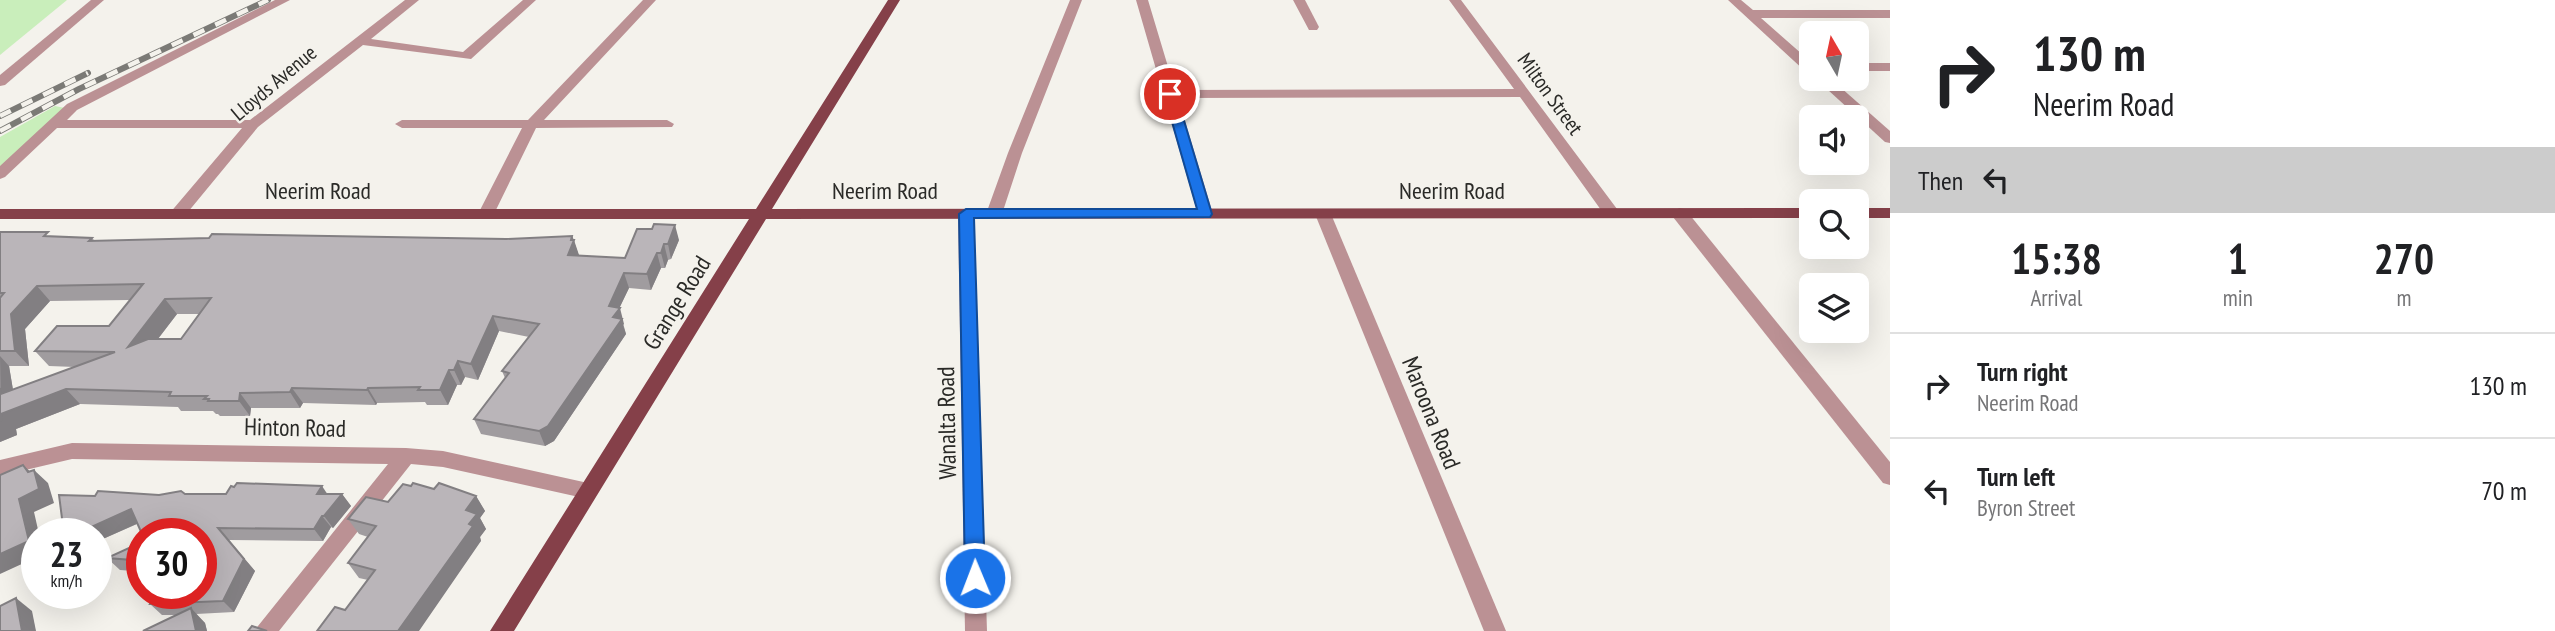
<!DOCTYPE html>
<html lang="en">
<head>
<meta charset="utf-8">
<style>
  :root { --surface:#fff; --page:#f2f2f2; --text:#202124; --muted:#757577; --line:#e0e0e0 }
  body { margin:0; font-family:"PT Sans Narrow",sans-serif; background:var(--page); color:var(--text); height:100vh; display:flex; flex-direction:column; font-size:26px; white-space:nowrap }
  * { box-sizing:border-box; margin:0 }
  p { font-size:23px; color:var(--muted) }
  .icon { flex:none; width:38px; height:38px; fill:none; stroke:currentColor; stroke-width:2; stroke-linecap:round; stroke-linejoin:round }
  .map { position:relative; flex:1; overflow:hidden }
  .panel { display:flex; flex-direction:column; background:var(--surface); width:665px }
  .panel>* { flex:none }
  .guide { background:#fff; color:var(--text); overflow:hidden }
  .needle { width:46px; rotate:351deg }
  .tools { position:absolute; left:1799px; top:21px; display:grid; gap:14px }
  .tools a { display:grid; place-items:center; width:70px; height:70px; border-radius:10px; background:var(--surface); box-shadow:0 7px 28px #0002; font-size:35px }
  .speed { position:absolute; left:21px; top:518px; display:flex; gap:14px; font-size:35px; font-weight:700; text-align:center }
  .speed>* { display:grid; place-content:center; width:91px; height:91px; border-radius:50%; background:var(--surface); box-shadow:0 7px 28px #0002; line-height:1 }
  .speed small { font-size:18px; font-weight:400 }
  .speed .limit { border:10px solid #d22; background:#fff; color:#111 }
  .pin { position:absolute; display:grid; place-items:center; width:60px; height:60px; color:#fff; margin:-30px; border:4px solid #fff; border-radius:50%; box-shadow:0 2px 7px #0007 }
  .me { position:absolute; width:77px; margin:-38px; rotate:359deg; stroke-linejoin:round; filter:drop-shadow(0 0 5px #0008) }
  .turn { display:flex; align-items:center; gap:24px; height:147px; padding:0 28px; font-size:32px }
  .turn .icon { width:91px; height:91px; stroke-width:2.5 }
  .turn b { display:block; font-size:49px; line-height:60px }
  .then { display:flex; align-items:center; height:66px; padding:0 28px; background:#0003; gap:14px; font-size:26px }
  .eta { display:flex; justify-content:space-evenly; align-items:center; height:119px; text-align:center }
  .eta b { font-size:42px; font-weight:800; line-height:49px }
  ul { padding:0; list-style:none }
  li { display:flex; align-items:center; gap:21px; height:105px; padding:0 28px; border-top:2px solid var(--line) }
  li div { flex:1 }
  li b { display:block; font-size:26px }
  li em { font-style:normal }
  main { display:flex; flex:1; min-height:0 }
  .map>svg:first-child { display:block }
  .green { fill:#c9eebb }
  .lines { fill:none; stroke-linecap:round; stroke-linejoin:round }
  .minor { fill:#bb9194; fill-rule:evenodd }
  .major { fill:#854049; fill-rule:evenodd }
  .rail-casing { stroke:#7b7a76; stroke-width:6 }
  .rail { stroke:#f4f2ec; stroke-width:4.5; stroke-dasharray:12; stroke-linecap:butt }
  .wall { fill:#a09c9f; fill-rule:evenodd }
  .shaded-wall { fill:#827f82 }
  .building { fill:#bab5b9; stroke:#827f82; stroke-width:2; fill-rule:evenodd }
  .route { fill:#1a73e8; stroke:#114b97; stroke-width:2 }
  .labels { text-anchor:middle; stroke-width:5; stroke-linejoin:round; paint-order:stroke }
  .far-street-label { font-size:21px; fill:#2a2a27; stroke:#f4f2ec }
  .street-label { font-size:24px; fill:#2a2a27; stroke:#f4f2ec }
</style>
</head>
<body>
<main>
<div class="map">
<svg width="1890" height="631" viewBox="0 0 1890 631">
  <rect width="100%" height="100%" fill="#f4f2ec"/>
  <g class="green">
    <polygon points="0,0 67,0 0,55"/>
    <polygon points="55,106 65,108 0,169 0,137"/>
  </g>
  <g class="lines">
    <g class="minor">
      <polygon points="91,0 104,0 5,85 0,86 0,75"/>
      <polygon points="275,0 290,0 77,110 67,120 250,120 405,0 419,0 371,39 463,52 523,0 536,0 471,59 363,45 258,127 183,218 177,219 169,214 242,128 57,128 5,177 0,179 0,166 67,104"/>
      <polygon points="643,0 656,0 544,120 667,120 674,124 672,127 536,128 492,218 486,219 478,214 522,128 402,128 395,124 402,120 528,120"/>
      <polygon points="1070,0 1082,0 1022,153 1002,214 1000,218 988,218 986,214 1008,153"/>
      <polygon points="1136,0 1148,0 1175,90 1514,89 1449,0 1461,0 1620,213 1612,218 1606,217 1520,97 1178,98 1213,214 1211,218 1199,218"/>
      <polygon points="1293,0 1305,0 1319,27 1317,30 1309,30"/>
      <polygon points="1728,0 1741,0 1753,10 1890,10 1890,18 1761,18 1811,62 1811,73 1806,72"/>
      <rect x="1857" y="63" width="33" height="8"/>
      <polygon points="1816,79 1831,79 1890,131 1890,143 1885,142"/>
      <polygon points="1679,208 1685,209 1890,462 1890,485 1883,483 1673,217 1671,213"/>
      <polygon points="966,209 974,214 987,631 965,631 958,214"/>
      <polygon points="1323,209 1331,214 1506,631 1484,631 1315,214"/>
      <polygon points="72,443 406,448 443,451 588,483 595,485 598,491 595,497 588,499 443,467 411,464 279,631 254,631 388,464 72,459 0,476 0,460"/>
    </g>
    <g class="major">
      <polygon points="888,0 900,0 772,209 1811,208 1811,218 766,219 514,631 490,631 749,219 0,219 0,209 756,209"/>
      <rect x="1857" y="208" width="33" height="10"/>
    </g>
    <defs>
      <g id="rail">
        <polyline points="0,116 88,73"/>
        <polyline points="0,131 79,89 268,0"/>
      </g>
    </defs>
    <use href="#rail" class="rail-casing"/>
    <use href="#rail" class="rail"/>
  </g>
  <g class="wall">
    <path d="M0 232 52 237 92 238 95 241 506 239 572 236 579 256 625 258 679 240 671 259 668 260 665 268H661L651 290 629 288 619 308 626 334 554 441 545 446 481 434 474 419 505 378 502 371 529 337 499 331 478 380 465 377 461 385H457L448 405H427L425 402 377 403 376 405 303 403 300 408H251L250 416H220L218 414H216L213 411H181L178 407 80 404 16 429 17 435 0 442ZM130 300 109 326 35 351 49 366 75 367 13 390 9 366H29L25 329 50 301ZM177 314H199L181 339H158Z"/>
    <polygon points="411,486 476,496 485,511 480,518 486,529 480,537 481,541 345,610 368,580 359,578 348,563 368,537 359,534 348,519 388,502"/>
    <polygon points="234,487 342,494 351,506 333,528 331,527 323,541 229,540 255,571 234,612 196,614 205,623 207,631 143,631 178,615 162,615 150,604 201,593 137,524 96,542 95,496 226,494"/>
    <polygon points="142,542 142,579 134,571 120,570 107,558"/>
  </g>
  <g class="shaded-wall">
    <polygon points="675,225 679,240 671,259 668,244"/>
    <polygon points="572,236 574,240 579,255 568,255 571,240"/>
    <polygon points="664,244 668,260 665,268 661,253"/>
    <polygon points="657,253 661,268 651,290 647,274"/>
    <polygon points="624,273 629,288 619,309 620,308 624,324 623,325 626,334 554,441 545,446 539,431 609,306"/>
    <polygon points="37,286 50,301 25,329 29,366 15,351 11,314"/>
    <polygon points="165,299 177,314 140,362 128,347"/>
    <polygon points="493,316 499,331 478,380 471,364"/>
    <polygon points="0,356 9,366 16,408 66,389 80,404 16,429 17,435 0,442 0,421 1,414"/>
    <polygon points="458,361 465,377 461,385 454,370"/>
    <polygon points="449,370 457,385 448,405 440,390"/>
    <polygon points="292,388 303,403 300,408 290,392"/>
    <polygon points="368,388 377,403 376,405 367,390"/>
    <polygon points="240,393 251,408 250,416 239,401"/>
    <polygon points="23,465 35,476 34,470 48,483 54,503 34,512 39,534 37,534 37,557 0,574 0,554 28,472"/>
    <polygon points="322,486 330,498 317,494"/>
    <polygon points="342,494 351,506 333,528 324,516"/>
    <polygon points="476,496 485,511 480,518 486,529 480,537 481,541 419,631 398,631 469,524 466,510"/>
    <polygon points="131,509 143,521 96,542 96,534 76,534"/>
    <polygon points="322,516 331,527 323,541 314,529"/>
    <polygon points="218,528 255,571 234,612 223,601"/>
    <polygon points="16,598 32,611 36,631 22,631"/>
    <polygon points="191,608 205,623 207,631 196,631"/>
  </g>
  <g class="building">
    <path d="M654 224 675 225 668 244H664L661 253H657L647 274 624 273 609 306 620 308 613 317 622 319 548 426 539 431 474 419 509 373 502 371 539 324 493 316 471 364 458 361 454 370H449L440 390H418L420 387 368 388 367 390 292 388 290 392 240 393 239 401H208L209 399H204L207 396H169L171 392 66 389 1 414 2 420 0 421V388L1 394 115 352 35 351 57 326H109L143 284 37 286 11 314 15 351H0V298L4 293H0V232H48L44 236 92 238 89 241 209 238 212 234 506 239 572 236 571 240H574L568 255 625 258 637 229H652ZM211 298 181 339H148L128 347 165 299Z"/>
    <polygon points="23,465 28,472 34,470 39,489 19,499 29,541 0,554 0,475"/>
    <polygon points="237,483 322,486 317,494 342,494 324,516 322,516 314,529 218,528 244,559 223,601 150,604 156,593 201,593 201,534 142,534 131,509 76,534 64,534 59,495 95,496 98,491 159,495 181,491 185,494 226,494 231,486 234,487"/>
    <polygon points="413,483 434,489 439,483 476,496 466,510 477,514 469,524 473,526 398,631 317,631 335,607 345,610 375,570 348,563 376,526 348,519 366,497 388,502 403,484 411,486"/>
    <polygon points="142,542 142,572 135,572 132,560 107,558"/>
    <polygon points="16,598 22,631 0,631 0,606"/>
    <polygon points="191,608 196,631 143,631"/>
    <polygon points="252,626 267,631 248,631"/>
  </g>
  <polygon class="route" points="1170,91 1176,94 1212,214 1210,217 974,218 985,578 982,584 975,587 968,584 965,578 959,214 966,209 1197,209 1164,94"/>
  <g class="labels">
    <g class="far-street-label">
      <text transform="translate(274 83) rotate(-40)" y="7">Lloyds Avenue</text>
      <text transform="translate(1550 94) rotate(54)" y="7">Milton Street</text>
    </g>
    <g class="street-label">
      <text x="318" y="199">Neerim Road</text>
      <text x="885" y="199">Neerim Road</text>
      <text x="1452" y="199">Neerim Road</text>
      <text transform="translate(677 303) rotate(-58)" y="8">Grange Road</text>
      <text transform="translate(1431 413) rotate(68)" y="8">Maroona Road</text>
      <text transform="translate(947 423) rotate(-91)" y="8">Wanalta Road</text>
      <text transform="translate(295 428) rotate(1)" y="8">Hinton Road</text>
    </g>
  </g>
</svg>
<div class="tools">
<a><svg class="needle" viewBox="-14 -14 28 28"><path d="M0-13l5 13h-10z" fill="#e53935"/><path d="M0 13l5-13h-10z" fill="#757577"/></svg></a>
<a><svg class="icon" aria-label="sound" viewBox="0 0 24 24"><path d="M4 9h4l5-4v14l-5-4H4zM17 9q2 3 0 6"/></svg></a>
<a><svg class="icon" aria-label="search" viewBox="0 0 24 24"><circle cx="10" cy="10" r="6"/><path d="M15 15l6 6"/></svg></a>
<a><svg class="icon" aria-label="layers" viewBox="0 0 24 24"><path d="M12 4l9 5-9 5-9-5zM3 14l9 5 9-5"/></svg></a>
</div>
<div class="speed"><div>23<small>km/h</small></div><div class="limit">30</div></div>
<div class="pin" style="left:1170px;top:94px;background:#d93025"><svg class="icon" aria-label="arrive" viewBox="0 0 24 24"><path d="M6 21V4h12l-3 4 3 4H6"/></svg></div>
<svg class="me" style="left:975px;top:578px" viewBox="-20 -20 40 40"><circle r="17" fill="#1a73e8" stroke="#fff" stroke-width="3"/><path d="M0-11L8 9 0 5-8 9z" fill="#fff"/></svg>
</div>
<section class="panel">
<div class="guide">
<div class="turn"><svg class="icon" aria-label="right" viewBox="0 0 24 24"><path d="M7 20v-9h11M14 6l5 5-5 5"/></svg><div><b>130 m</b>Neerim Road</div></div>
<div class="then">Then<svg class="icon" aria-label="left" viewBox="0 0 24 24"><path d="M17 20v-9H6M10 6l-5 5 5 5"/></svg></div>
</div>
<div class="eta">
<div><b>15:38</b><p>Arrival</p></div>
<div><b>1</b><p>min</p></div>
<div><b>270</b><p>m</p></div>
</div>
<ul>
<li><svg class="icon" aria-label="right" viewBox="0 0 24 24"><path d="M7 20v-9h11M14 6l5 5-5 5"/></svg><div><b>Turn right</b><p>Neerim Road</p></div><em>130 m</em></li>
<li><svg class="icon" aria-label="left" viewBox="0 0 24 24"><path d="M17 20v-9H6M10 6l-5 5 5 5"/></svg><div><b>Turn left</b><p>Byron Street</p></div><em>70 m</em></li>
</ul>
</section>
</main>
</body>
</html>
